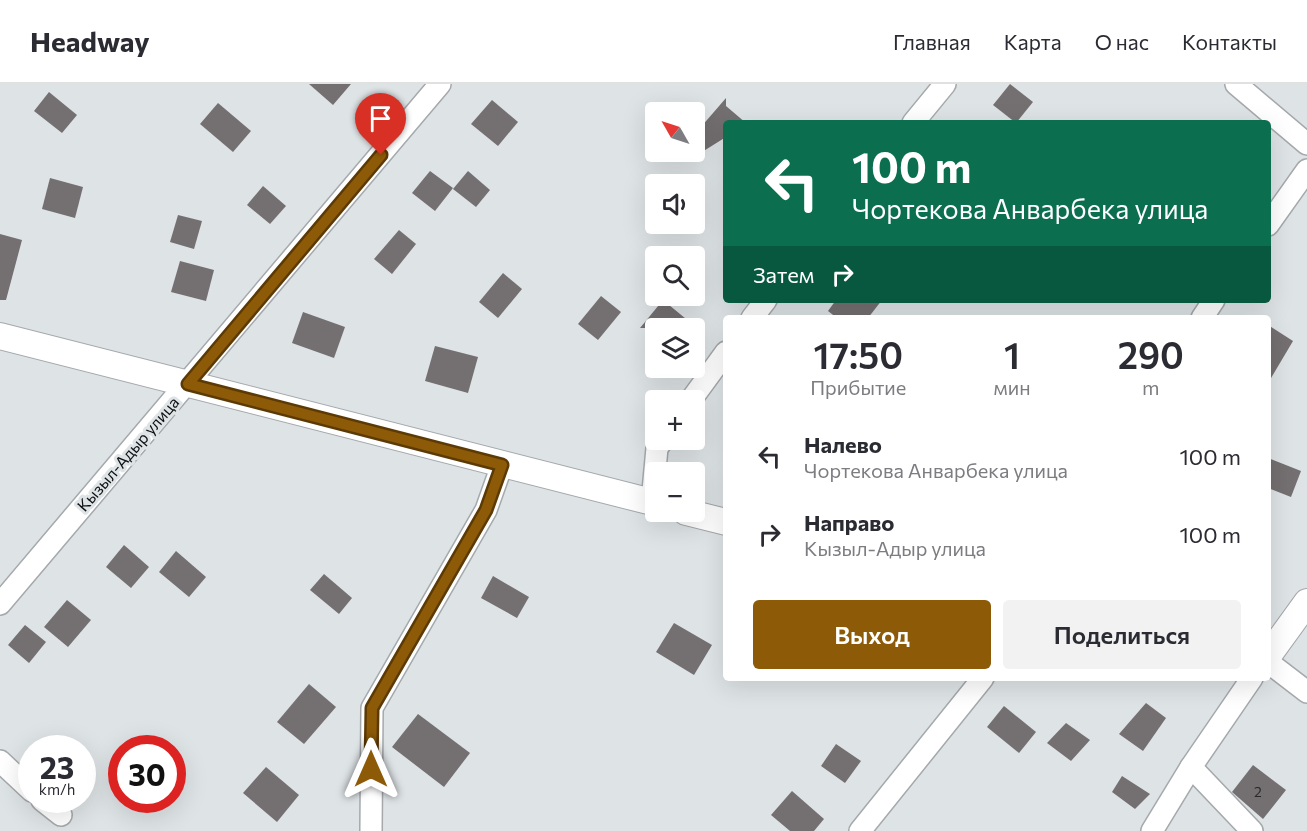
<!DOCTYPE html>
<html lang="ru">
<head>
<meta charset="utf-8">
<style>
  :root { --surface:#fff; --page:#f2f2f3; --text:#2b2b33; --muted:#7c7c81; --line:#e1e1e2; --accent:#8d5a07 }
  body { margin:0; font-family:Commissioner,sans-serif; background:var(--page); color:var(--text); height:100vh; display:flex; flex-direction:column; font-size:22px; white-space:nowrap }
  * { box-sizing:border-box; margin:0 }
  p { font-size:20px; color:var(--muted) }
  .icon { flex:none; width:33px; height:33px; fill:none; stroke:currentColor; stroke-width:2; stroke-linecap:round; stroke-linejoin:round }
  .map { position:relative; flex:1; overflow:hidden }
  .details { position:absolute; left:723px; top:231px; width:548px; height:366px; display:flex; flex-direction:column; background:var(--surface); border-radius:6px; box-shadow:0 6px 24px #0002 }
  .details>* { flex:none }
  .hud { position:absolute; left:723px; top:36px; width:548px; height:183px; border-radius:6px; box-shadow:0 6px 24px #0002; background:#0b6e4f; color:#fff; overflow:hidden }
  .needle { width:39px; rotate:309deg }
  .tools { position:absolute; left:645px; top:18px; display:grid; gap:12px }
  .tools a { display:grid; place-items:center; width:60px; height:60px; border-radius:6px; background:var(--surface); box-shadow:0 6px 24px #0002; font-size:30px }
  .speed { position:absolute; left:18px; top:651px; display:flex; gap:12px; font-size:30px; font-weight:700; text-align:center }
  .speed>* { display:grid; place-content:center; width:78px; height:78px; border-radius:50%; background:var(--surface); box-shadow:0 6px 24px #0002; line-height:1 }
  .speed small { font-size:15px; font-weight:400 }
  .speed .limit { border:9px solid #d22; background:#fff; color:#111 }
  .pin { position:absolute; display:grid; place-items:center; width:51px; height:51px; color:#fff; margin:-62px -26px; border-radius:50% 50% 50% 0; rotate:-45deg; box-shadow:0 0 6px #0007 }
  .pin .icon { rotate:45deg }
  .me { position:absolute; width:66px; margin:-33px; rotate:0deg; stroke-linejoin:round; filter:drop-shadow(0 0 4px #0008) }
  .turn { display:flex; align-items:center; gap:21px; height:126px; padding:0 30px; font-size:27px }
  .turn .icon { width:78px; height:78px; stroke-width:2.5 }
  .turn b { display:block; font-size:42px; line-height:51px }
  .then { display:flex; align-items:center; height:57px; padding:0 30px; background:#0003; gap:12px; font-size:22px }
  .eta { display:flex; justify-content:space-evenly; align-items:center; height:102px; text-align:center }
  .eta b { font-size:36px; font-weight:600; line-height:42px }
  .button { display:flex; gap:12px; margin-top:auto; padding:12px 30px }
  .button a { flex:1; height:69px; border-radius:6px; background:var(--accent); color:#fff; font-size:24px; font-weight:600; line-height:69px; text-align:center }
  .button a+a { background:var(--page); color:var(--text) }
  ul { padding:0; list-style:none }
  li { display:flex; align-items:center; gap:18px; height:78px; padding:0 30px }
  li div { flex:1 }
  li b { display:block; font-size:22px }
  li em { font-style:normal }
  header { display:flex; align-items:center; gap:36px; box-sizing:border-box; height:84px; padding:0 30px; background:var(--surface); border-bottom:2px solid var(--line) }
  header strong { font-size:28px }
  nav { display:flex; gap:33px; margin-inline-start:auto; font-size:21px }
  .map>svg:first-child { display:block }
  .building { fill:#746f71 }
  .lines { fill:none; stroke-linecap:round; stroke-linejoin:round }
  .minor-casing { stroke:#a5a9ac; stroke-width:24 }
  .tertiary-casing { stroke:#a5a9ac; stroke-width:28 }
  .minor { stroke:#fff; stroke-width:21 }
  .tertiary { stroke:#fff; stroke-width:26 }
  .route-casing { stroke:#5c3a05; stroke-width:15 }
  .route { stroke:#8d5a07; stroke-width:10 }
  .labels { text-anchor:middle; stroke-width:6; stroke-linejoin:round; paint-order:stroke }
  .number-label { font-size:14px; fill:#282829 }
  .street-label { font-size:16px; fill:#0e1011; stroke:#dee3e6 }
</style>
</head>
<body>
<header>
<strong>Headway</strong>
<nav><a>Главная</a><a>Карта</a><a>О нас</a><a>Контакты</a></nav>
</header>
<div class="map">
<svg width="1307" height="747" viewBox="0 0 1307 747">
  <rect width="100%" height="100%" fill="#dee3e6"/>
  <g class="building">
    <polygon points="309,0 351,0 333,21"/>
    <polygon points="1010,0 1033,18 1016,39 993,21"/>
    <polygon points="49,8 77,31 62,49 34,27"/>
    <polygon points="726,14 726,22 746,39 726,39 726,53 694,73 694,51"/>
    <polygon points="492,16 518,38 498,62 471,40"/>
    <polygon points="218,19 251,47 233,68 200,40"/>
    <polygon points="430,87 453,104 435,127 412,109"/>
    <polygon points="468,87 490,106 476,123 453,105"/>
    <polygon points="50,94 83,103 75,134 42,125"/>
    <polygon points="263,102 286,122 270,140 247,121"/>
    <polygon points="178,131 202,137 194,165 170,158"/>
    <polygon points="399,146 416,160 392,190 374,175"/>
    <polygon points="0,150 22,156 6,216 0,216"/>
    <polygon points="180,177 214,186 206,217 171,208"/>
    <polygon points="503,189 522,205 498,234 479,218"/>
    <polygon points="601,212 621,228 598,256 578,240"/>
    <polygon points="663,216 697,244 640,244"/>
    <polygon points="836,216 882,216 868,234 837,234 828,227"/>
    <polygon points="303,228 345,243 334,274 292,259"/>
    <polygon points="1268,241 1293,257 1268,299"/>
    <polygon points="435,262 478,273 468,309 425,297"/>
    <polygon points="1268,374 1301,387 1291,413 1268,404"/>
    <polygon points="124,461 149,483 131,504 106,483"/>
    <polygon points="176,467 206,493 189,513 159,488"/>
    <polygon points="324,490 352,514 339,530 310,506"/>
    <polygon points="493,492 529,513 517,534 481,514"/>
    <polygon points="67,516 91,536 68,563 44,543"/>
    <polygon points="674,539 712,561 694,591 656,568"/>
    <polygon points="25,541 46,558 29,579 8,561"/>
    <polygon points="309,600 336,623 304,660 277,638"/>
    <polygon points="1146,619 1166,634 1143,667 1119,650"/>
    <polygon points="1004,622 1036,648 1019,669 987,643"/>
    <polygon points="418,630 470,669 444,703 392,663"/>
    <polygon points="1066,639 1090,656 1071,677 1047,659"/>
    <polygon points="836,660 861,677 845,699 821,682"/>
    <polygon points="1253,681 1286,706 1263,735 1232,708"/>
    <polygon points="266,683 299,711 277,738 243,709"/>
    <polygon points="1122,692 1150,710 1135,725 1112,708"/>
    <polygon points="792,707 824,735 814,747 790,747 771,731"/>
  </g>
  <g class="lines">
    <defs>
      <g id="minor">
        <polyline points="1236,0 1307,60"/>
        <polyline points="913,39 945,0"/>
        <polyline points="1268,141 1307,86"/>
        <polyline points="752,234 766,216"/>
        <polyline points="1202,234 1214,216"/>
        <polyline points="691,316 726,268"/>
        <polyline points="652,418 657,364 663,356"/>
        <polyline points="0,520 440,0"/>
        <polyline points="1268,578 1307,608"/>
        <polyline points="0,677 32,707"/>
        <polyline points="1191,683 1252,747"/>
        <polyline points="42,716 61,731"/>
        <polyline points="371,747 372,624 486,426 502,381"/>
        <polyline points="860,747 983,594"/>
        <polyline points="1152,747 1191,683 1252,594"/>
      </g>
      <g id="tertiary">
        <polyline points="0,252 656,419"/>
        <polyline points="686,428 726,438"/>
        <polyline points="1268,572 1307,518"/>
      </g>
    </defs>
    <use href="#minor" class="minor-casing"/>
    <use href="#tertiary" class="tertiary-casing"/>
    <use href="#minor" class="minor"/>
    <use href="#tertiary" class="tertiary"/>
  </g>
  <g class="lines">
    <defs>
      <polyline id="route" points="371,685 372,624 486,426 502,381 188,300 381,71"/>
    </defs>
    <use href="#route" class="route-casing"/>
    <use href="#route" class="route"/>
  </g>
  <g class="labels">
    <g class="number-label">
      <text x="1258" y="713">2</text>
    </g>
    <g class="street-label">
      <text transform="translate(128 370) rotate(-49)" y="6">Кызыл-Адыр улица</text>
    </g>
  </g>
</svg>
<div class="tools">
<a><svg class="needle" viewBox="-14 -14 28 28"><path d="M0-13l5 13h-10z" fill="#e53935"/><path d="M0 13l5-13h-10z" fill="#7c7c81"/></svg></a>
<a><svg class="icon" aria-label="sound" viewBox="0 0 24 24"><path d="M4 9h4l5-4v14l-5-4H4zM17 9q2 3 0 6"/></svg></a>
<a><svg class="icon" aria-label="search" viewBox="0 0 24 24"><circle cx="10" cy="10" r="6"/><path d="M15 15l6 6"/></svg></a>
<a><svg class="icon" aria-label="layers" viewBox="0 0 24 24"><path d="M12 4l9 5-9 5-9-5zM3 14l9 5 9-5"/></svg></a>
<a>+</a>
<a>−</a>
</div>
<div class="speed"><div>23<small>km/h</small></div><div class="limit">30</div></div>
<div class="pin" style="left:381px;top:71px;background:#d93025"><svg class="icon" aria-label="arrive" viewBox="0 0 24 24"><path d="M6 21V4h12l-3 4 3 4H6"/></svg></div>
<svg class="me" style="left:371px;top:685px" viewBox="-20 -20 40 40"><path d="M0-17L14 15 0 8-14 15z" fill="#8d5a07" stroke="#fff" stroke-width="4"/></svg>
<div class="hud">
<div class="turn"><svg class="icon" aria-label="left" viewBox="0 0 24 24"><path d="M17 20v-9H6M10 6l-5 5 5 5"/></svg><div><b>100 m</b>Чортекова Анварбека улица</div></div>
<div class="then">Затем<svg class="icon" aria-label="right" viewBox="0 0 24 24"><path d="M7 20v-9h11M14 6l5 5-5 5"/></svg></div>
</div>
<section class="details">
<div class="eta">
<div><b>17:50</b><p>Прибытие</p></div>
<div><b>1</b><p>мин</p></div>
<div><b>290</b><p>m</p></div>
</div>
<ul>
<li><svg class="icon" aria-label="left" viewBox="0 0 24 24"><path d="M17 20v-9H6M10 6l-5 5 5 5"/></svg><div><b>Налево</b><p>Чортекова Анварбека улица</p></div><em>100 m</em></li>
<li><svg class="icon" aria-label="right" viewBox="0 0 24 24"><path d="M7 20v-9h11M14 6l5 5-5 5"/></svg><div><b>Направо</b><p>Кызыл-Адыр улица</p></div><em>100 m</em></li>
</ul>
<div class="button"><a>Выход</a><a>Поделиться</a></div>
</section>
</div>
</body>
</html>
